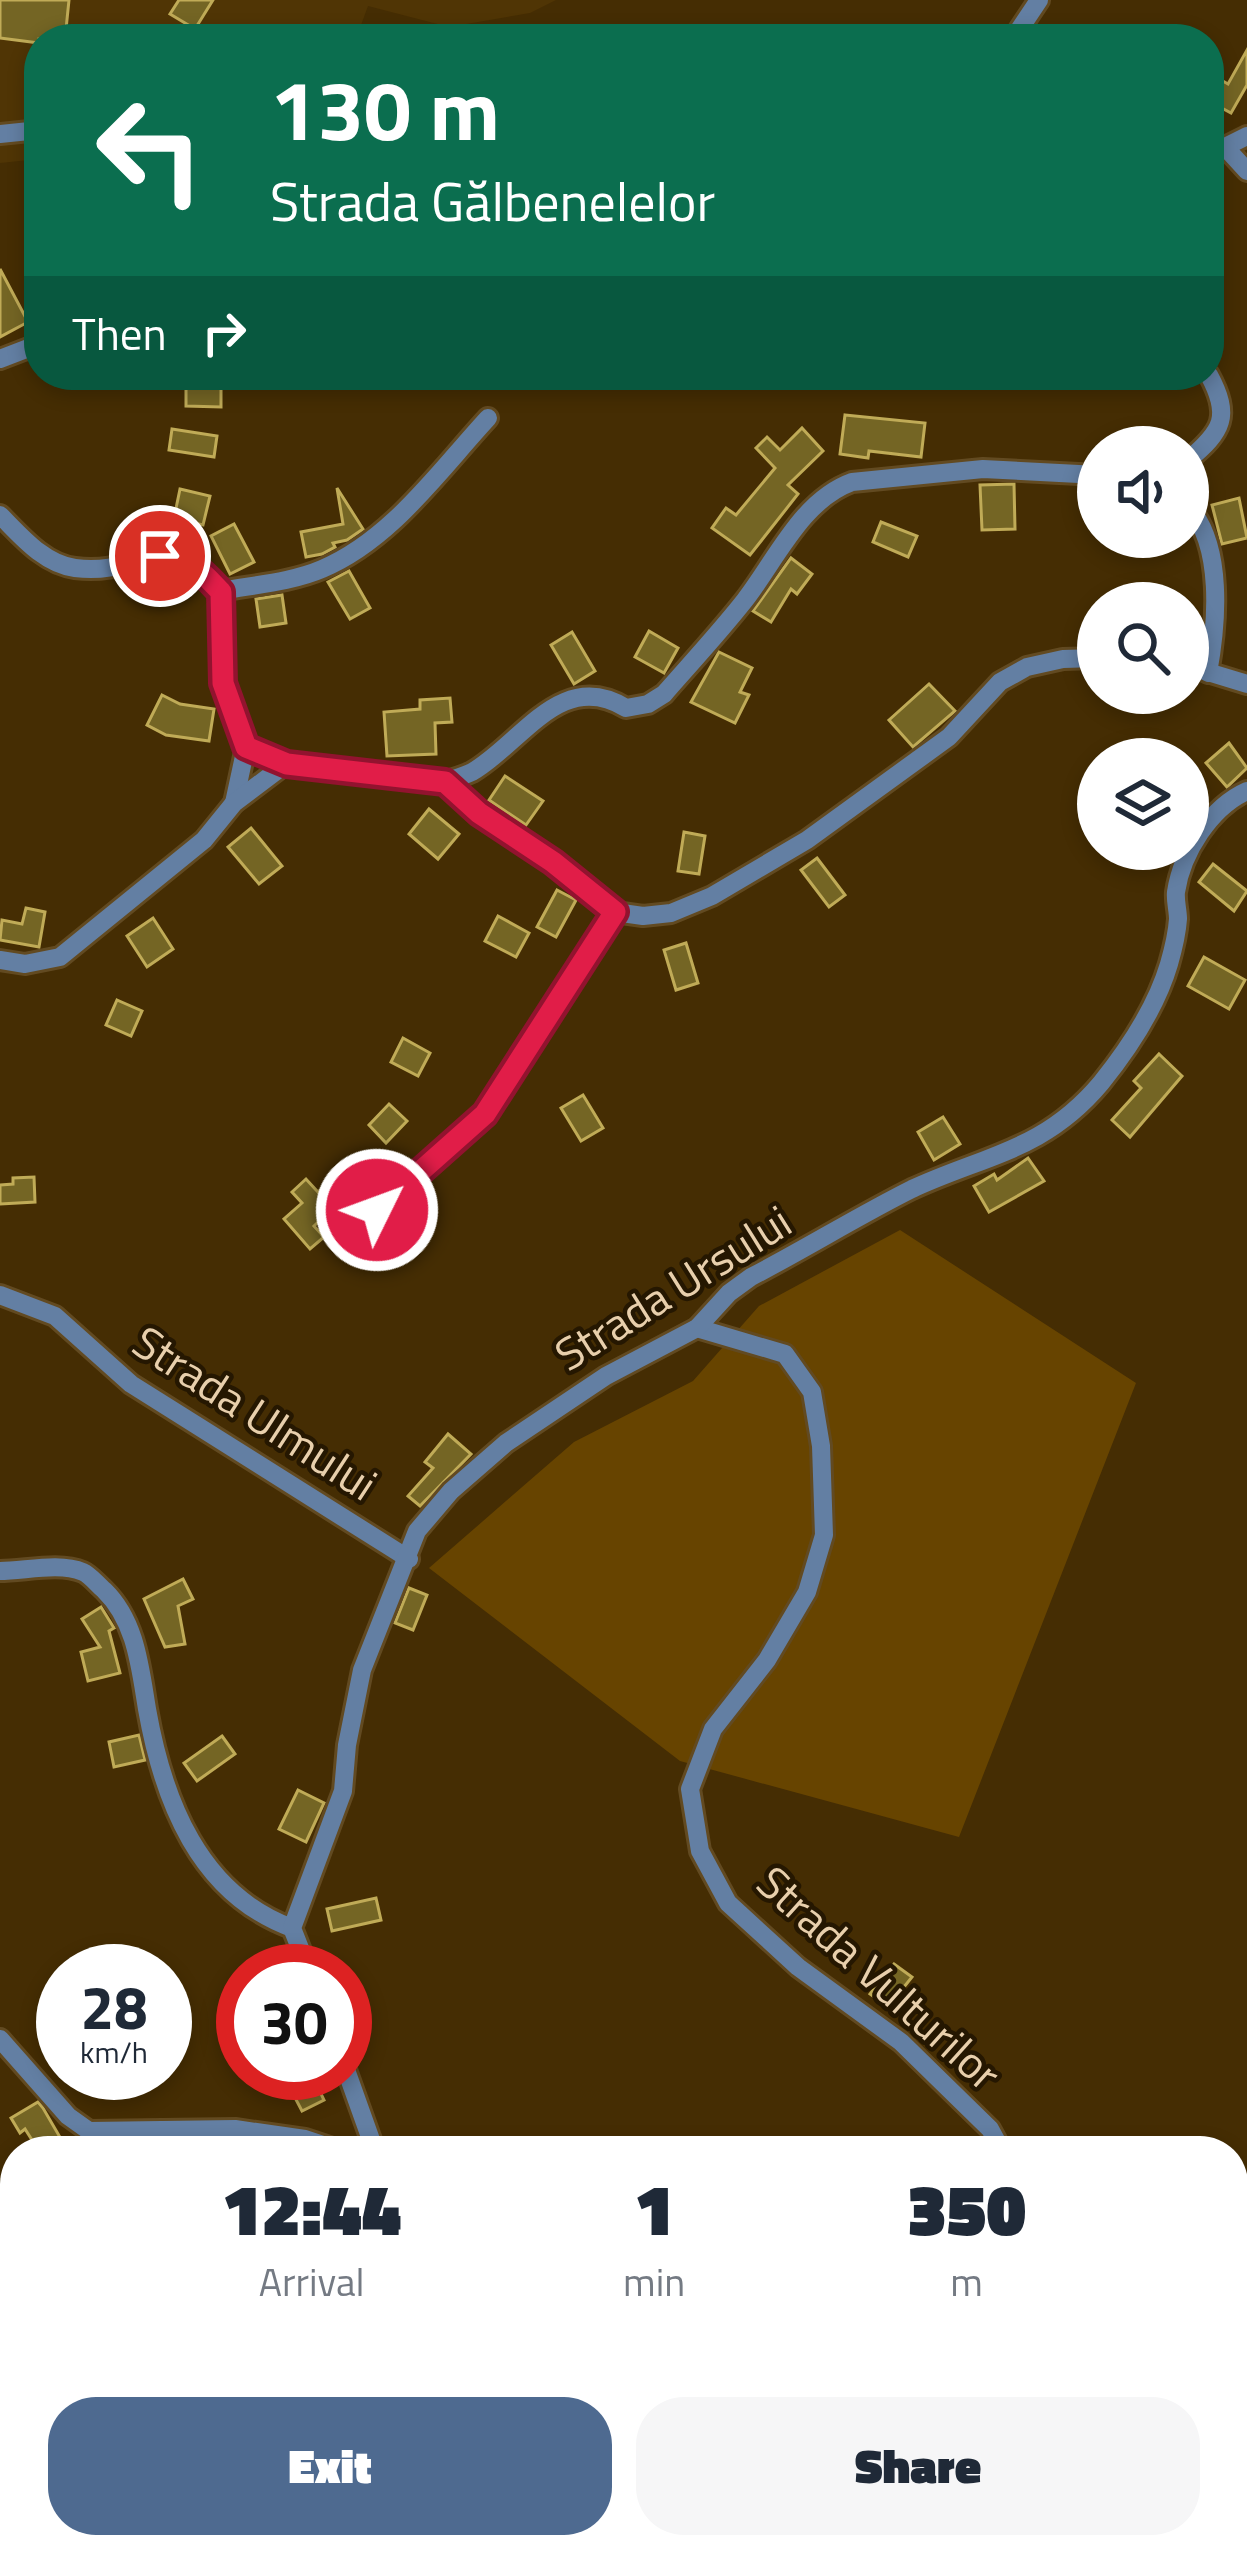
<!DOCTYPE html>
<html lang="en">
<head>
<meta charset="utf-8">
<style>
  :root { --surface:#fff; --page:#f6f6f7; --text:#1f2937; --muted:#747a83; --accent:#4e6a90 }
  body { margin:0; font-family:"Titillium Web",sans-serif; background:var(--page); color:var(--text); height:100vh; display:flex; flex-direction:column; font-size:45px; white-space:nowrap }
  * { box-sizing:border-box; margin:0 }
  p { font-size:39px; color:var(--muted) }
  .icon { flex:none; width:66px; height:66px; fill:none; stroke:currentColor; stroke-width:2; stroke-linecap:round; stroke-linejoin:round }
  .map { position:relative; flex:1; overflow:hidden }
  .details { position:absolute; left:0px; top:2136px; width:1248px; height:423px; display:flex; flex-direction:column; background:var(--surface); border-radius:48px 48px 0 0; box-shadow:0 6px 18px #0003 }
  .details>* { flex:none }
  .banner { position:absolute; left:24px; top:24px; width:1200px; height:366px; border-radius:48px; box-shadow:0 6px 18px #0003; background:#0b6e4f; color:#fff; overflow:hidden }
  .controls { position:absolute; left:1077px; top:426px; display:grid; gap:24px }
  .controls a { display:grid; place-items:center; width:132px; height:132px; border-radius:50%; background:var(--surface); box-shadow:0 6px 18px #0003; font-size:60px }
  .speed { position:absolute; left:36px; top:1944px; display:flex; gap:24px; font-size:60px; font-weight:700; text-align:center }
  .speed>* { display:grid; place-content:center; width:156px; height:156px; border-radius:50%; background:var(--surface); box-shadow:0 6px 18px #0003; line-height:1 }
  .speed small { font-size:30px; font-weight:400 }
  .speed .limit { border:18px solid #d22; background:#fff; color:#111 }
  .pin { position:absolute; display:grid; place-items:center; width:102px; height:102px; color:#fff; margin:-51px; border:6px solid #fff; border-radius:50%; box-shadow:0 3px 12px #0007 }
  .me { position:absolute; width:132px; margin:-66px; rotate:48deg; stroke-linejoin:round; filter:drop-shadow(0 0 9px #0008) }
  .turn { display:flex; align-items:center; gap:42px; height:252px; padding:0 48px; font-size:54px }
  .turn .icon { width:156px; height:156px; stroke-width:2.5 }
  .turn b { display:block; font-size:84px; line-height:102px }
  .then { display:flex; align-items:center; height:114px; padding:0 48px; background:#0003; gap:24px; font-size:45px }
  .eta { display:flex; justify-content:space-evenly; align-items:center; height:204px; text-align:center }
  .eta b { font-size:72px; font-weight:800; line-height:84px }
  .button { display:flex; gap:24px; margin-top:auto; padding:24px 48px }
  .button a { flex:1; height:138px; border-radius:48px; background:var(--accent); color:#fff; font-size:48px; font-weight:800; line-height:138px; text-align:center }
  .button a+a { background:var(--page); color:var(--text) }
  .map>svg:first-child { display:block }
  .built { fill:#503505 }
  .green { fill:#674400 }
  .building { fill:#746524; stroke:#c0ab57; stroke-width:3 }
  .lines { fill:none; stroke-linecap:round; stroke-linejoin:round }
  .minor-casing { stroke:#624a21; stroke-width:24 }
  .major-casing { stroke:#624a21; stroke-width:30 }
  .minor { stroke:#637fa3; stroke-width:18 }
  .major { stroke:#a8caf6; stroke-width:24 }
  .route-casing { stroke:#92132f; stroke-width:30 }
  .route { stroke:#e11d48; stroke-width:21 }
  .labels { text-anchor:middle; stroke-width:9; stroke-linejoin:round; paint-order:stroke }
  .street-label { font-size:45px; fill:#e8cfac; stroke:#251701 }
</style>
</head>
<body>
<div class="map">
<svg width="1247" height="2557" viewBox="0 0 1247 2557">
  <rect width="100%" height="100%" fill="#452d03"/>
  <polygon class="built" points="0,0 556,0 530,13 449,27 368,6 356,39 39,39 39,159 0,163"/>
  <polygon class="green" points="900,1230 1136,1383 959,1837 680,1761 429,1568 574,1442 693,1381 759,1306"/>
  <g class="building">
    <polygon points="0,0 69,0 65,39 39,39 39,43 0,38"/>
    <polygon points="179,0 213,0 195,29 170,14"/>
    <polygon points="1247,50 1247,85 1231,113 1209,101 1209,73 1228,84"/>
    <polygon points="0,269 28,322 0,337"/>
    <polygon points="186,375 221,375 221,407 186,406"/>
    <polygon points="845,415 925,423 921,457 869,451 868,458 840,454"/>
    <polygon points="802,428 823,451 788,485 798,494 750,555 712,528 726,508 736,515 775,468 756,448 767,437 780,450"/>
    <polygon points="172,429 217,436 214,457 169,450"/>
    <polygon points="1014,484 1015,529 982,530 980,485"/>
    <polygon points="337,488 363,529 347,540 333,543 335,547 322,554 306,557 301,532 343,524"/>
    <polygon points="180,489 210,496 203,525 174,518"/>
    <polygon points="1239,498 1247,538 1222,544 1212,505"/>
    <polygon points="881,522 917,536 908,557 873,542"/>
    <polygon points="234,524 254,562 230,574 211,536"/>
    <polygon points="791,558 812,574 797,594 791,589 771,622 753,611"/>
    <polygon points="349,571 370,608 350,619 328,582"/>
    <polygon points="282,595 286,623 260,627 256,599"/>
    <polygon points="649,631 678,648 664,673 635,657"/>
    <polygon points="572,632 595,671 574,684 551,645"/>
    <polygon points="719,652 752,668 740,692 749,695 735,723 691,702"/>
    <polygon points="929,684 955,711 913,747 889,720"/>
    <polygon points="162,695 180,704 214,709 209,741 166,735 147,725"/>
    <polygon points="450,698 452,722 435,723 436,754 387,756 384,712 420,709 420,700"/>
    <polygon points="1229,743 1247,768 1227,787 1206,763"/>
    <polygon points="505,776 543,801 526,825 489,800"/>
    <polygon points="429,809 459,834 438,859 409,834"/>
    <polygon points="251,828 282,866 259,884 228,847"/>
    <polygon points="684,832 705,836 699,874 678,871"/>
    <polygon points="817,858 845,895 829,907 801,870"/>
    <polygon points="1213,864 1247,891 1234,911 1199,882"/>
    <polygon points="557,890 576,900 556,937 537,927"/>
    <polygon points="26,908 45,912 39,947 0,940 2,920 22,924"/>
    <polygon points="498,916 529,933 516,957 485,941"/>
    <polygon points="153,918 173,949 147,967 127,936"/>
    <polygon points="686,943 698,983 676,990 664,950"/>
    <polygon points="1204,957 1245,980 1229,1009 1188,986"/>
    <polygon points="117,1000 142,1011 131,1036 106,1025"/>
    <polygon points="403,1038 430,1053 418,1076 391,1062"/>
    <polygon points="1159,1054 1182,1076 1130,1137 1112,1120 1141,1088 1134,1081"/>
    <polygon points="583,1095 603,1128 581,1141 561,1108"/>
    <polygon points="389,1104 407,1121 386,1143 369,1125"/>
    <polygon points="943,1117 960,1144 934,1160 918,1132"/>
    <polygon points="1028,1158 1044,1181 989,1212 974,1186 994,1174 997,1180"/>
    <polygon points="337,1174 352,1189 314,1226 324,1237 310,1249 284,1219 302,1203 292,1192 306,1179 318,1192"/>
    <polygon points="34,1177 35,1202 0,1204 0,1185 13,1184 13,1178"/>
    <polygon points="448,1434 471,1454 420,1506 408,1496 433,1468 425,1462"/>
    <polygon points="183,1579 193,1599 178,1606 185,1644 165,1647 144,1599"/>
    <polygon points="409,1588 427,1595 413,1630 395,1623"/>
    <polygon points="101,1607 114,1628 109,1631 120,1673 88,1681 81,1652 100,1647 82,1619"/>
    <polygon points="139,1735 145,1760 114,1767 109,1742"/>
    <polygon points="222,1736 235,1754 197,1781 184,1763"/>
    <polygon points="298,1790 324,1803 306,1842 279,1829"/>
    <polygon points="376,1898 381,1920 332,1931 327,1909"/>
    <polygon points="894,1964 912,1977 888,2007 870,1994"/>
    <polygon points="282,2073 303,2073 307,2080 313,2077 324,2100 302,2111"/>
    <polygon points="38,2102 43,2108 68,2151 39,2151 25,2129 20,2133 11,2118"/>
  </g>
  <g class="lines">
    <defs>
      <g id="minor">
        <polyline points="1015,36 1039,0"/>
        <polyline points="0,134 39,130"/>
        <polyline points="1225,147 1247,136"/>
        <polyline points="1209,148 1225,147 1247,171"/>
        <polyline points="0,359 39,344"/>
        <path d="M1188 460C1223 431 1231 416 1209 375"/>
        <path d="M1188 506C1224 546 1217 624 1208 673"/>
        <path d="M0 515C21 536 44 564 75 568 147 577 153 522 221 591L223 683 246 747 287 763 445 782 480 813 553 862 615 912 643 916 671 913 712 896 807 840 949 737 1000 682 1027 667 1063 659 1098 658"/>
        <path d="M221 591C253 585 292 582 322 569 391 540 439 471 488 418"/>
        <polyline points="1188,666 1247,684"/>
        <path d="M445 782C453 779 464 776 472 772 522 743 561 668 626 708L648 704 664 694C691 663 719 633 745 600 776 560 802 500 852 482L983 469 1098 475"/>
        <polyline points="234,803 246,747"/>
        <polyline points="0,960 25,964 60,957 204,840 234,803 287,763"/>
        <polyline points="377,1210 485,1114 615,912"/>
        <polyline points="0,1295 55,1316 131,1384 409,1559"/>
        <polyline points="697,1328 785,1354 812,1392 821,1446 824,1535 807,1592 767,1660 713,1729 690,1789 700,1851 728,1903 798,1967 901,2042 990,2129 1002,2151"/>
        <path d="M0 1571C25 1571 59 1562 83 1572 90 1575 97 1584 104 1590 136 1621 140 1667 147 1709 163 1800 199 1894 292 1928"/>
        <path d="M309 1971 292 1928 343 1791 347 1745 362 1670 417 1531 451 1491 506 1443 606 1376 697 1328 729 1293 751 1277C805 1249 858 1216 912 1189 985 1155 1044 1151 1101 1083 1130 1047 1156 1008 1169 964 1173 950 1177 934 1178 919 1178 910 1175 901 1176 892 1182 852 1211 807 1247 791"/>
        <polyline points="0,2039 68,2116 89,2131 235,2129 305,2139 341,2151"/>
        <polyline points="345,2067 375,2151"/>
        <polyline points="1233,2393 1247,2397"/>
        <polyline points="557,2544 559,2557"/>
        <polyline points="988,2544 1002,2557"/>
      </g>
      <polyline id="major" points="0,2459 8,2501 0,2549"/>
    </defs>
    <use href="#minor" class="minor-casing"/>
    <use href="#major" class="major-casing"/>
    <use href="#minor" class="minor"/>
    <use href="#major" class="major"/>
  </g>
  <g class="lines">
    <defs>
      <path id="route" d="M160 556C190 557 201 571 221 592L223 683 246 747 287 764 445 782 479 813 553 862 615 912 485 1114 377 1210"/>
    </defs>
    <use href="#route" class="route-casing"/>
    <use href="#route" class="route"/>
  </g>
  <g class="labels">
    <g class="street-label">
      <text transform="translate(673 1288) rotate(-32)" y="16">Strada Ursului</text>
      <text transform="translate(255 1413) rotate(33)" y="16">Strada Ulmului</text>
      <text transform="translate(879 1978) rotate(42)" y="16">Strada Vulturilor</text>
    </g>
  </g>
</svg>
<div class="controls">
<a><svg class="icon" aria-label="sound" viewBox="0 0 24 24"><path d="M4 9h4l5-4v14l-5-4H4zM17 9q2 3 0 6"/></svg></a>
<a><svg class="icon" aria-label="search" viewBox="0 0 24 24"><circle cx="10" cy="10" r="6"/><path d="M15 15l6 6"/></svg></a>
<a><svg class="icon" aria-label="layers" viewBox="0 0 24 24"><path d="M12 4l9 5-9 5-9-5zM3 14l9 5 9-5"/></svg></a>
</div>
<div class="speed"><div>28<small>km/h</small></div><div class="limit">30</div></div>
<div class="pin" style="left:160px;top:556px;background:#d93025"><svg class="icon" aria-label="arrive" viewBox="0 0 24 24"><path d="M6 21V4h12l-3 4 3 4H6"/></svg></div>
<svg class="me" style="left:377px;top:1210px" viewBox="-20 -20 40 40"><circle r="17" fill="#e11d48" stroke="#fff" stroke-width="3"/><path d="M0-11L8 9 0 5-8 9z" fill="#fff"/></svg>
<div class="banner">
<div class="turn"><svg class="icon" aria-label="left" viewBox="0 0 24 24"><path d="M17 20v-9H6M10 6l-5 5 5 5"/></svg><div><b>130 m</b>Strada Gălbenelelor</div></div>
<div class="then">Then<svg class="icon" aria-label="right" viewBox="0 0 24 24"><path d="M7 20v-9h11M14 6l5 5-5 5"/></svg></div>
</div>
<section class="details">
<div class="eta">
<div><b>12:44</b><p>Arrival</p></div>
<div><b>1</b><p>min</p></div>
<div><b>350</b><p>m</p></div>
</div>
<div class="button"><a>Exit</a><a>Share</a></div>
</section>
</div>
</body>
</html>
